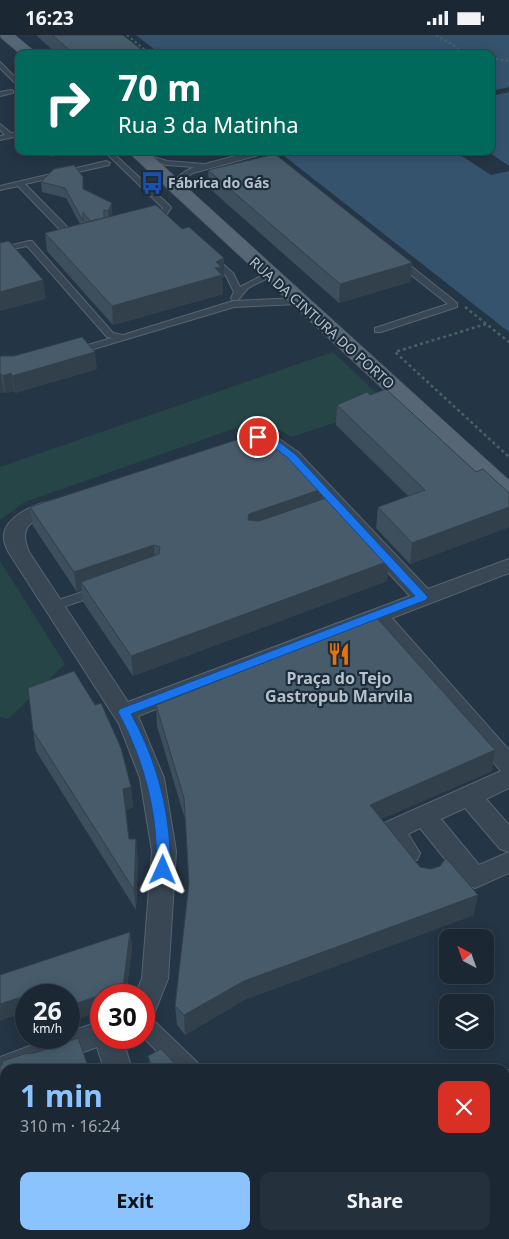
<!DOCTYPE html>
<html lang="en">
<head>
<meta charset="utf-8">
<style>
  :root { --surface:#1b2834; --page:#24303c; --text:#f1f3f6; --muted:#a0a6ac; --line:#39444f; --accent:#8ac3ff }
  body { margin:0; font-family:"Noto Sans",sans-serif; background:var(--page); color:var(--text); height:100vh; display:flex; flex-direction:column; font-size:19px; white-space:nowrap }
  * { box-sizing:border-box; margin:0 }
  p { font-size:16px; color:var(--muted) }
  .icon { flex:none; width:28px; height:28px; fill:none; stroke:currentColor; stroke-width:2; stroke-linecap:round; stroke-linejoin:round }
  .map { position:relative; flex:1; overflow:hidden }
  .details { position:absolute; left:0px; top:1029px; width:510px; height:176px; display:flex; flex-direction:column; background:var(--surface); border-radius:15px 15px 0 0; box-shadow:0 2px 12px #0003,0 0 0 1px var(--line) }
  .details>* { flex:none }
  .banner { position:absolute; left:15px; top:15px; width:480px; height:105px; border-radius:10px; box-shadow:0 2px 12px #0003,0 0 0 1px var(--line); background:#00695c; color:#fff; overflow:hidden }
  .needle { width:32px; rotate:319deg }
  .tools { position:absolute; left:439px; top:894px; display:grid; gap:10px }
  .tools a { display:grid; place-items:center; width:55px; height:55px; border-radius:10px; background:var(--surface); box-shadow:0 2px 12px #0003,0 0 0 1px var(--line); font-size:25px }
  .speed { position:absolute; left:15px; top:949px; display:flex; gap:10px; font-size:25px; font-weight:700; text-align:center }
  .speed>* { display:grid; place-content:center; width:65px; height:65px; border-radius:50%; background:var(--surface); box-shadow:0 2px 12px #0003,0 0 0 1px var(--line); line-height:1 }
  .speed small { font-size:12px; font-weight:400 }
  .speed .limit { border:8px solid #d22; background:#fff; color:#111 }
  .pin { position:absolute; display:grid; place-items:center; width:42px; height:42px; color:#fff; margin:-21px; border:2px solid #fff; border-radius:50%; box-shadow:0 1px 5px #0007 }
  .me { position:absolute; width:55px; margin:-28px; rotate:1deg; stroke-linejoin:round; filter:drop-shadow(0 0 4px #0008) }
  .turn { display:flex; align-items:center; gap:18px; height:105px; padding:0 20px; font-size:22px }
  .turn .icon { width:65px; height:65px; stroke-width:2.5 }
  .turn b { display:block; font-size:35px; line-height:42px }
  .round { display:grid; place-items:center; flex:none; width:52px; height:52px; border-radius:10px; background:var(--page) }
  .summary { display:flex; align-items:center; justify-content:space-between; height:85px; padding:0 20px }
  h1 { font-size:30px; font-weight:700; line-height:38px; color:var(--accent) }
  .cta { display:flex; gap:10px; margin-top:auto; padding:10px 20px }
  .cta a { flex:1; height:58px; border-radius:10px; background:var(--accent); color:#111; font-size:20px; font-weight:700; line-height:58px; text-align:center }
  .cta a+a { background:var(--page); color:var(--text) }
  .status { display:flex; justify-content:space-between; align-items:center; height:35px; padding:0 25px; background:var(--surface); direction:ltr }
  .status svg { height:14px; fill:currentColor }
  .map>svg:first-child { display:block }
  .green { fill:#264546 }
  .water { fill:#36536d }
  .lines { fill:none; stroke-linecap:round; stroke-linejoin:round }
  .service-casing { stroke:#576471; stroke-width:2 }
  .pedestrian-casing { stroke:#576471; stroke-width:2 }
  .minor-casing { stroke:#576471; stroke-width:2 }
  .primary-casing { stroke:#42505d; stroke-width:1 }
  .path-far1 { stroke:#466364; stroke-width:2; stroke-dasharray:2.5 2.5; stroke-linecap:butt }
  .path { stroke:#466364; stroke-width:2.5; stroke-dasharray:3 3; stroke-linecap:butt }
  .service { fill:#394754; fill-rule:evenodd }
  .pedestrian { fill:#394754; fill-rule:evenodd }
  .minor { fill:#394754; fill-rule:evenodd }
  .primary { fill:#576674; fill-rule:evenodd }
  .wall { fill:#3d4e5c }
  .shaded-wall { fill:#32404b }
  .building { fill:#475b6b; stroke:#32404b }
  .route { fill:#1a73e8; stroke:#114b97 }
  .labels { text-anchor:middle; stroke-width:4.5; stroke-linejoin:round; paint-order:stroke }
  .far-poi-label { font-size:14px; font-weight:bold; fill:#b6c1ce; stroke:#1d2c39; text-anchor:start }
  .far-street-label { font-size:14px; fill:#b6c1ce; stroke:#1d2c39 }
  .poi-label { font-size:16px; font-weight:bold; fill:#b6c1ce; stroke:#1d2c39 }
</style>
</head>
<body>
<div class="status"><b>16:23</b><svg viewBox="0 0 49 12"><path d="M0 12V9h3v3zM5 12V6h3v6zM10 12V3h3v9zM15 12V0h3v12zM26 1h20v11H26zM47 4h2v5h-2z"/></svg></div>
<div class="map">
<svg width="509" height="1204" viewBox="0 0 509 1204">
  <rect width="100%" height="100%" fill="#243545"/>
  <g class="green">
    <polygon points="333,317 389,370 291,402 262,384 25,467 0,485 0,432"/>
    <polygon points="0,526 65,629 8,684 0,682"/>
  </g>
  <g class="water">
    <polygon points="136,0 509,0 509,52 491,56 491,19 160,19"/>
    <polygon points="509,57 509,131 487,116 491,116 491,61"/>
    <polygon points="297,116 454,116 491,140 509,136 509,297 283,120"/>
  </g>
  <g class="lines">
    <defs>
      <g id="service">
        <polygon points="0,27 19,46 19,52 0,33"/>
        <polygon points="11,55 13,56 13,58 0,61 0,57"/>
        <polygon points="0,89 11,98 19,97 19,101 0,105 0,101 5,100 0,95"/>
        <polygon points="104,116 111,116 170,171 171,173 162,186 155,184 163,173"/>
        <path d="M254 116H268L284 130 277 132 262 119 193 138 182 145 178 156H175L171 154C175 142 183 137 194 132L166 130 140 121 144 119 167 126 205 129Z"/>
        <polygon points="106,126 110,128 109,130 25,149 76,201 76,205 70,205 18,151 0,155 0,151"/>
        <polygon points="29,206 32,206 113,298 123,300 233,266 298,263 302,266 298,269 234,272 77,319 73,316 74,314 112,303 107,302 27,211 0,217 0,213"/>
        <polygon points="211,224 217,224 233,238 240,252 267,238 274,240 248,253 238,265 232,265 231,263 234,257 226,241 211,228"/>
        <polygon points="396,224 402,224 457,268 457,272 381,297 375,297 375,293 448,269 396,228"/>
        <polygon points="97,552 102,556 101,559 54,575 49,571 50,568"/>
      </g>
      <polygon id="pedestrian" points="144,981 151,983 197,1027 200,1034 174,1034 143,1002"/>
      <g id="minor">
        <path d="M270 401 276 402 298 417 428 554 509 524V538L392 583 509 715V753L486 764 509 790V817L500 814 465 773 441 784 479 830 509 817V838L475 853 466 850 420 793 408 799 420 818 417 825C398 831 387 811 379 796L382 789 501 736 374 590 138 681 164 743 176 816 168 944 154 979 144 983V960H135L142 944 152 816 140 743 119 689 9 518C6 512 3 506 4 499 6 479 49 461 66 466L69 470 66 474C41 483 15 485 29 517L128 667 410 561 284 425 261 406 264 402Z"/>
        <polygon points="101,986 101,1002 122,1002 132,1034 104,1034 97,1012 38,1034 5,1034 5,1046 0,1048 0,1022 54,1002 69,1002 69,997"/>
        <polygon points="509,1035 509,1061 505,1062 505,1036"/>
        <polygon points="157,1200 187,1200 188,1204 158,1204"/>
        <polygon points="346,1200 379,1200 380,1204 347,1204"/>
      </g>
      <g id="primary">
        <polygon points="0,0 15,0 38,19 20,19 1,3"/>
        <polygon points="127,116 147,116 509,445 509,466 500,463"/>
      </g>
    </defs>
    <use href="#service" class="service-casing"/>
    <use href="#pedestrian" class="pedestrian-casing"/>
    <use href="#minor" class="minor-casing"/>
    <use href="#primary" class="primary-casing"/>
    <g class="path-far1">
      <polyline points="127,0 150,19"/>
      <polyline points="436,0 468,19"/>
      <polyline points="491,23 509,26"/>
    </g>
    <g class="path">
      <polyline points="465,272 509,307"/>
      <polyline points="486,289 395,317 509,422"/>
    </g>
    <use href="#service" class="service"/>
    <use href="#pedestrian" class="pedestrian"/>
    <use href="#minor" class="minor"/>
    <use href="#primary" class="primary"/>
  </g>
  <g class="wall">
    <polygon points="36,0 123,0 147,19 57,19"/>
    <polygon points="45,116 75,116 51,122"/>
    <polygon points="166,116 187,116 170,120"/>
    <polygon points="208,135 412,228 410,247 339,268 209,153"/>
    <polygon points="41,147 84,154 112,168 112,178 111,181 224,242 222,243 223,259 113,290 47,216 45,198 80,189 66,163 42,157"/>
    <polygon points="0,321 97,334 15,358 14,356 5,358 4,357 0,358"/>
    <polygon points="370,360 476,437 509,458 509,492 410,529 376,493 378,472 408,461 336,390 337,370"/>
    <polygon points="321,464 387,546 133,641 83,567 82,555 77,557 33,491 30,472"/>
    <polygon points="95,670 131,752 133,772 126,775 129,804 138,824 136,875 36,716 33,696"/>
    <polygon points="156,670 492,736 381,784 420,832 474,880 244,965 185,1000 177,990 175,971 189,849 185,784 157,691"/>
    <polygon points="130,897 132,913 126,960 101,960 101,976 69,987 26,960 26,980 25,977 0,940"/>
    <polygon points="148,1021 180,1034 150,1034"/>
    <polygon points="207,1200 312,1200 313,1204 208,1204"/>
  </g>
  <g class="shaded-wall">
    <polygon points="50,116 75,116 51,122"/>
    <polygon points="170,116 187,116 170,120"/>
    <polygon points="112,168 112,178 109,186 108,176"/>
    <polygon points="224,223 224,242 222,243 223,259 113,290 112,271"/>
    <polygon points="412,228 410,247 339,268 340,249"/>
    <polygon points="43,245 46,264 0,276 0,257"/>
    <polygon points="95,317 97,334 15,358 12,341"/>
    <polygon points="11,338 14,356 5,358 3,341"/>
    <polygon points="0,339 1,339 4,357 0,358"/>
    <polygon points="322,454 321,473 249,498 248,485 249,479"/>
    <polygon points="509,472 509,492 410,529 412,508"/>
    <polygon points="154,510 155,529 81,547 82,555 77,557 74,537"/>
    <polygon points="389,526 387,546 133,641 131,621"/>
    <polygon points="495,715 492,736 368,790 370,770"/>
    <polygon points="131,752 133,772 125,775 123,754"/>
    <polygon points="136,804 138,824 136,875 134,855"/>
    <polygon points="478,860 474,880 244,965 185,1000 184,980 244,946"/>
    <polygon points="130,897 132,913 126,960 101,960 101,976 69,987 69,971"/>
    <polygon points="22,962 25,977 0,986 0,969"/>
    <polygon points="5,1072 5,1090 0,1092 0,1073"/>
  </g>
  <g class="building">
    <polygon points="52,0 123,0 147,19 74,19"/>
    <polygon points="275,119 412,228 340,249 208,135"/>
    <polygon points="74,130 83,142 83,154 112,168 108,176 104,175 104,183 90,186 83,177 83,186 65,153 41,147 54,134"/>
    <polygon points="156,170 182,194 189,192 224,223 216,227 221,232 215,233 222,240 112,271 45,198"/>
    <polygon points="9,206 43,245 0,257 0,208"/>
    <polygon points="82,302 95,317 12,341 11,338 3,341 1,339 0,339 0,321 14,321"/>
    <polygon points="386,354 476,437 483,434 509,458 509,472 412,508 378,472 425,455 337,370 367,357 370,360"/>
    <polygon points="267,395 322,454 249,479 248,485 259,486 329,462 389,526 131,621 81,547 159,519 160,512 154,510 74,537 30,472"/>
    <polygon points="377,583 495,715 370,770 420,832 431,834 440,831 446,823 478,860 244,946 184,980 175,971 189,848 184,763 156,670"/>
    <polygon points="74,636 95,670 101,668 121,713 131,752 123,754 129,804 136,804 134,855 33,696 28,653"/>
    <polygon points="130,897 123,952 69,971 69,960 26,960 26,975 22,962 0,969 0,940"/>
    <polygon points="78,1003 89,1034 5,1034 5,1072 0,1073 0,1031 2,1030 3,1026 24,1019 35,1018"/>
    <polygon points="161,1014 180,1034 153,1034 148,1021"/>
    <polygon points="78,1200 146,1200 147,1204 79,1204"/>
    <polygon points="211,1200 312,1200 313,1204 213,1204"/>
  </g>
  <path class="route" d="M255 400 278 406 295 419 428 562 426 565 131 679C157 725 172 782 170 835L163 840 156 835C159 781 144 724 118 677L120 674 415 561 288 423 271 410 255 405Z"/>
  <defs>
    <symbol id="bus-bare" viewBox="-9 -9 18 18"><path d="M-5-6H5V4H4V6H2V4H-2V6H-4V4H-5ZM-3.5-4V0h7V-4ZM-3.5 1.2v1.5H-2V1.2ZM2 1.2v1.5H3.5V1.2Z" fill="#1a4fb4" stroke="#1d2c39" stroke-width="2.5" paint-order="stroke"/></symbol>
    <symbol id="restaurant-bare" viewBox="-9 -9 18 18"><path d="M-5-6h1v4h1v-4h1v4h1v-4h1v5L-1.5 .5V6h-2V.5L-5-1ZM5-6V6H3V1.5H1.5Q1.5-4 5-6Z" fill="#e8710a" stroke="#1d2c39" stroke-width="2.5" paint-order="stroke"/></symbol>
  </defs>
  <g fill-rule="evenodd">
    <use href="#bus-bare" x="136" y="132" width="32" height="32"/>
    <use href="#restaurant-bare" x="323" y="603" width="32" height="32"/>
  </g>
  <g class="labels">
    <g class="far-poi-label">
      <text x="168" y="153">Fábrica do Gás</text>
    </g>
    <g class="far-street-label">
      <text transform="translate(322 288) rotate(42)" y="5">RUA DA CINTURA DO PORTO</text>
    </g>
    <g class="poi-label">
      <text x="339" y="649">Praça do Tejo<tspan x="339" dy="18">Gastropub Marvila</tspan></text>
    </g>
  </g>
</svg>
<div class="tools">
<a><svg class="needle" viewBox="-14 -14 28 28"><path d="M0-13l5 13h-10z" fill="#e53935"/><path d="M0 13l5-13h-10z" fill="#a0a6ac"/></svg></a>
<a><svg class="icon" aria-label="layers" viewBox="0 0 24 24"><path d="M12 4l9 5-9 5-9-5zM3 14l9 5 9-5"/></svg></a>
</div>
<div class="speed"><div>26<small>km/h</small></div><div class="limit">30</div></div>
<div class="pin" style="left:258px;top:402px;background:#d93025"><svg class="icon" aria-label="arrive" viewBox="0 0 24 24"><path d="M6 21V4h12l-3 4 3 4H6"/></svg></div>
<svg class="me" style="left:163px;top:835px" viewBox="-20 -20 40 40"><path d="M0-17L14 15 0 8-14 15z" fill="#1a73e8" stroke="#fff" stroke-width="4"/></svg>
<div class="banner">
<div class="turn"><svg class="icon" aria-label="right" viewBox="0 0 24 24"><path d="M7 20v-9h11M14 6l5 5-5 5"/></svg><div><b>70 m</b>Rua 3 da Matinha</div></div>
</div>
<section class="details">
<div class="summary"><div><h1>1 min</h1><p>310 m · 16:24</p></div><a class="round" style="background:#d93025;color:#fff"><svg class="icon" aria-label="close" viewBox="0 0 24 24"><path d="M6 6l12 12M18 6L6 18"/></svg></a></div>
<div class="cta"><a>Exit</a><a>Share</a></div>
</section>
</div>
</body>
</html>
